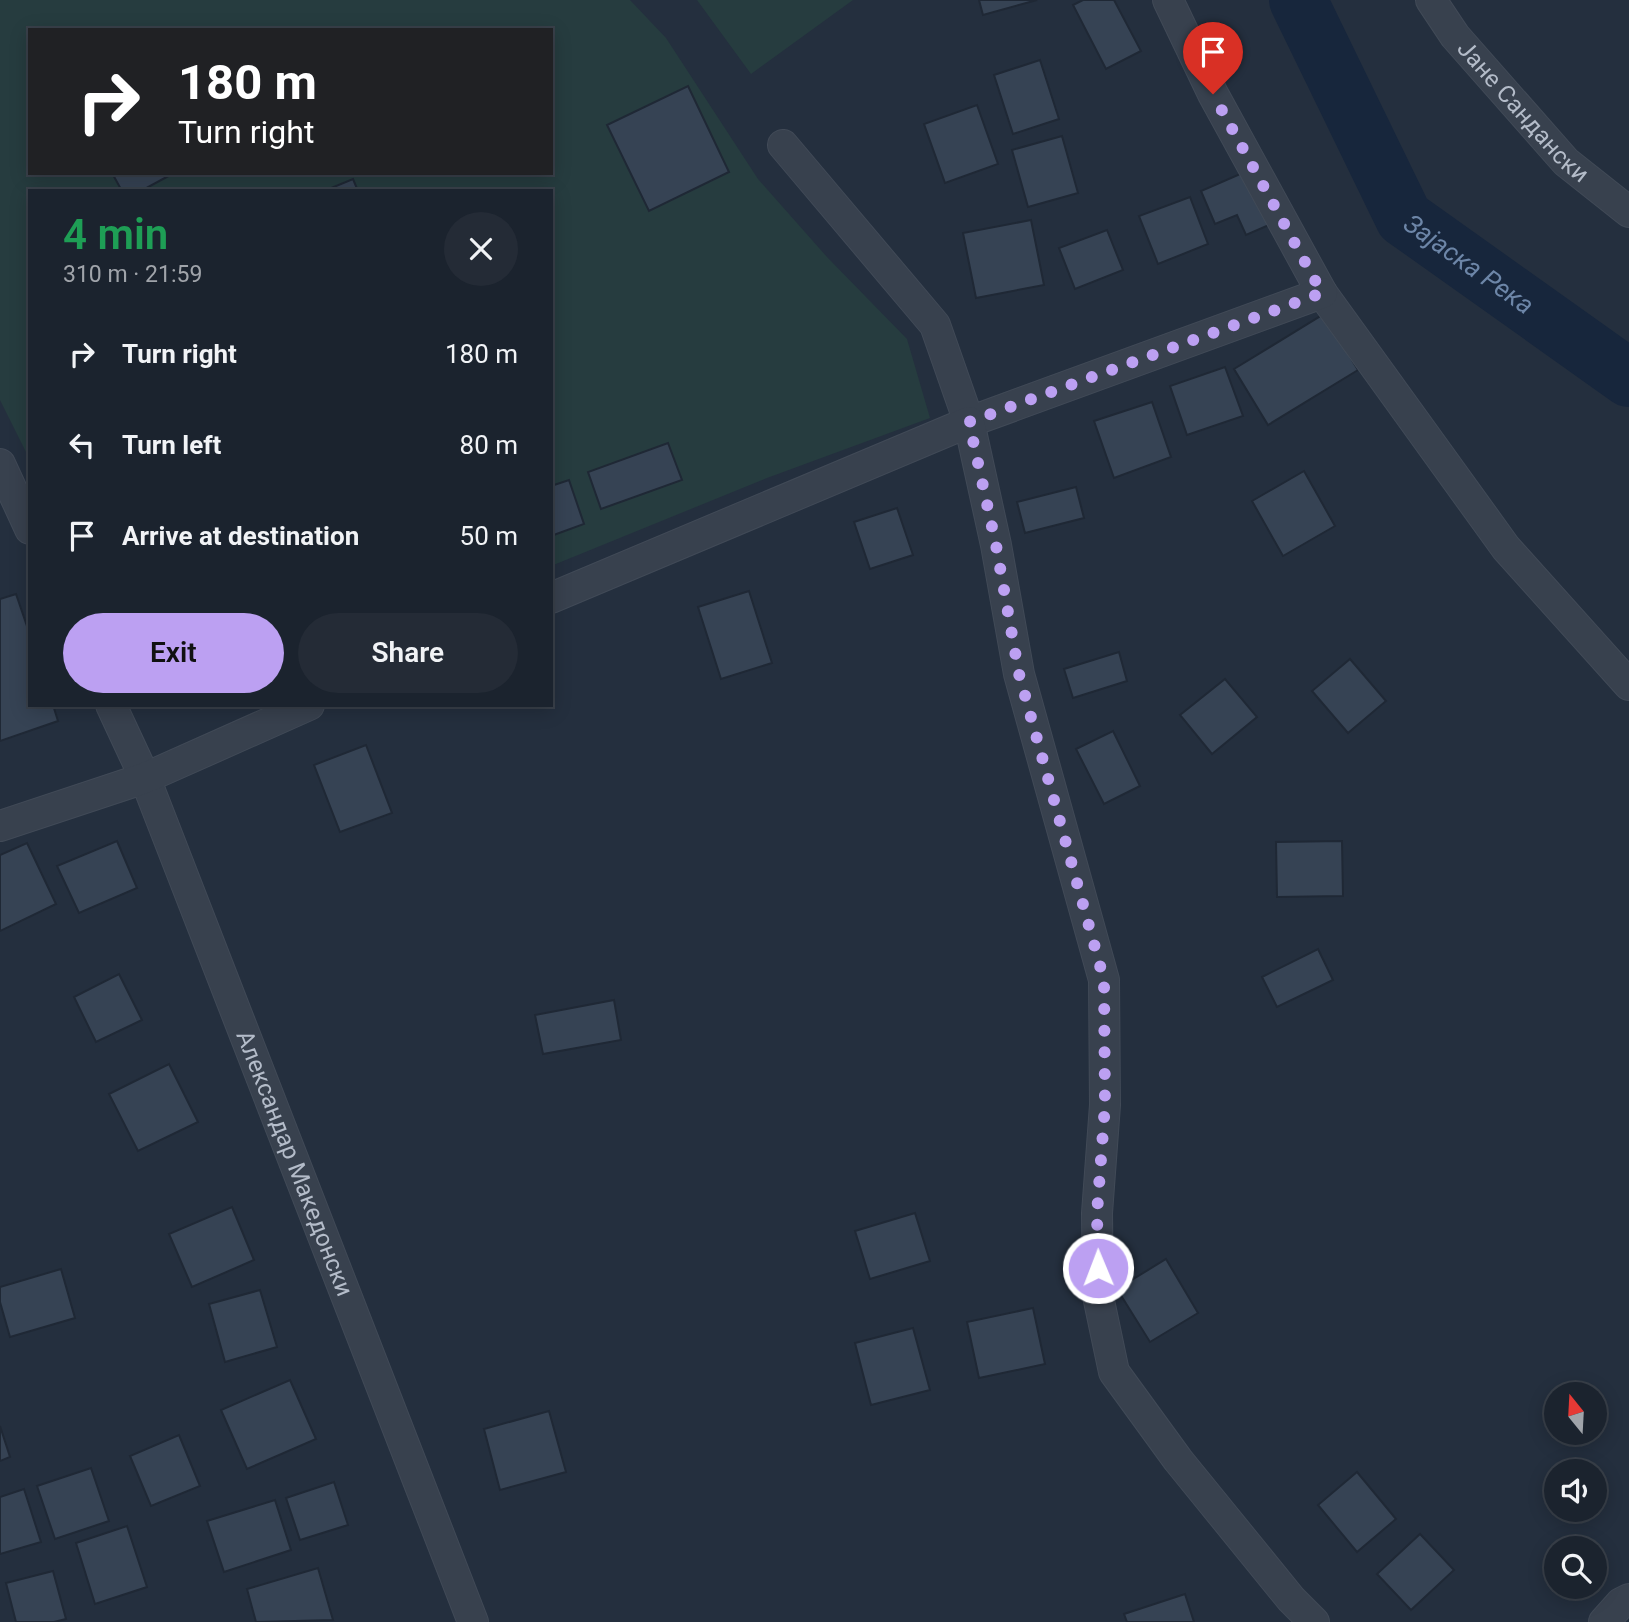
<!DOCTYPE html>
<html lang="en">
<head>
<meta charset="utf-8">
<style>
  :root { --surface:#1b232e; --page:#242b36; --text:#f1f3f6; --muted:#a0a4aa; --line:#39404a; --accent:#bca0f2 }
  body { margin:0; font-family:Roboto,sans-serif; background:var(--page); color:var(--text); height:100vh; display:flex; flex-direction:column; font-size:26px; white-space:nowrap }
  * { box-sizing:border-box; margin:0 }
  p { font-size:23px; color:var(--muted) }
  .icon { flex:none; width:38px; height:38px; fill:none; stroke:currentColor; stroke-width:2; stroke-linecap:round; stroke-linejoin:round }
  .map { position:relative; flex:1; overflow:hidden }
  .panel { position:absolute; left:28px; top:189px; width:525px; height:518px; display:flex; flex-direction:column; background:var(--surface); border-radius:0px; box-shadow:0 4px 18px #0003,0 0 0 2px var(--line) }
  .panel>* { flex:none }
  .hud { position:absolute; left:28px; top:28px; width:525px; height:147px; border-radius:0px; box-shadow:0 4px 18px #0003,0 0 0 2px var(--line); background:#202124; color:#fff; overflow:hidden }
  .needle { width:46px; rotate:342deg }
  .buttons { position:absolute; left:1544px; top:1382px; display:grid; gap:14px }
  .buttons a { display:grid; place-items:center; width:63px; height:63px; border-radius:50%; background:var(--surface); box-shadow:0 4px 18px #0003,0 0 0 2px var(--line); font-size:35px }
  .pin { position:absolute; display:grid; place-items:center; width:60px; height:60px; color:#fff; margin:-72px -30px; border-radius:50% 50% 50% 0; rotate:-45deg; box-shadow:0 0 7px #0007 }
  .pin .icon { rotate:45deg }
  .me { position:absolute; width:77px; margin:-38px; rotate:359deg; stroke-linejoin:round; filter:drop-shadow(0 0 5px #0008) }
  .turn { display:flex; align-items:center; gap:24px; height:147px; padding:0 35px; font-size:32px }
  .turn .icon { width:91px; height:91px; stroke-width:2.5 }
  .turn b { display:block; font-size:49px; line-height:60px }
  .round { display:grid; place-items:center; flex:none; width:74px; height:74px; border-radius:37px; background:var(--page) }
  .head { display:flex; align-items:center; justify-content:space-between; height:119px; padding:0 35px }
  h1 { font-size:42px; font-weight:600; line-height:52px; color:#1e9e55 }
  .action { display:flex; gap:14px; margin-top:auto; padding:14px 35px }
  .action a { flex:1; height:80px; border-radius:42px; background:var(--accent); color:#111; font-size:28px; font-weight:600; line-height:80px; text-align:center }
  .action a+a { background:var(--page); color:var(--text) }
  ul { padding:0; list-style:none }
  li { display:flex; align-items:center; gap:21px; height:91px; padding:0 35px }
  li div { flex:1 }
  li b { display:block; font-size:26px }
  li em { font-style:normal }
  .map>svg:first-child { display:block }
  .green { fill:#263c3f; fill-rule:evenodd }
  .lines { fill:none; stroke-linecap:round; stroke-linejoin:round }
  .river { stroke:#17263c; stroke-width:58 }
  .building { fill:#364354; stroke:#1f2835; stroke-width:2 }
  .minor-casing { stroke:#414a57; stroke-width:32 }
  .minor { stroke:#38414e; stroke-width:30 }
  .route { stroke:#bca0f2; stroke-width:12; stroke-dasharray:0 21.6 }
  .labels { text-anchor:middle; stroke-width:7; stroke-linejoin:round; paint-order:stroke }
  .street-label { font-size:24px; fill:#b4bcc9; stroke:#1d2633 }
  .water-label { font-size:26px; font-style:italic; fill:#6d86a8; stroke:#1d2633 }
</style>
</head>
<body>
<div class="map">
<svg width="1629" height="1622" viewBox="0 0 1629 1622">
  <rect width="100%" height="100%" fill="#242f3e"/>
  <g class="green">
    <path d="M0 0H630L666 38 758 179 827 257 907 339 930 418 767 478 551 566V191H30V460L0 400ZM30 30H551V173H30Z"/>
    <polygon points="697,0 853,0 751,74"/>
  </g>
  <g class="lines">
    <path class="river" id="s1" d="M1298 0 1404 218 1629 378"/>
  </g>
  <g class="building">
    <polygon points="979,0 1037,0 983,15"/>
    <polygon points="1083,0 1114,0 1141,51 1106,69 1073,5"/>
    <polygon points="1040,60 1059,119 1013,134 994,75"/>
    <polygon points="688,86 729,172 649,211 607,125"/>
    <polygon points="977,105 998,164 945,183 924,124"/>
    <polygon points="1062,136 1078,193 1028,207 1012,150"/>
    <polygon points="1247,171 1269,225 1246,235 1237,215 1215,224 1201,191"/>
    <polygon points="112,173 174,173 141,191 122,191"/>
    <polygon points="353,179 358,191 324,191"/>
    <polygon points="1190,197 1208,244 1158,264 1139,216"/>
    <polygon points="1031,220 1044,285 976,298 963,233"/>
    <polygon points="1107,230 1123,270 1075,289 1059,248"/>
    <polygon points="1324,314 1358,370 1268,425 1234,369"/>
    <polygon points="1225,367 1243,416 1187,435 1170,386"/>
    <polygon points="1152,402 1171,457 1114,478 1094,421"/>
    <polygon points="668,443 682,480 601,509 588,472"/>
    <polygon points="1304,471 1335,526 1283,556 1252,501"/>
    <polygon points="569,480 584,524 551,536 551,486"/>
    <polygon points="1076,487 1084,518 1025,533 1017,502"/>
    <polygon points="897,508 913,555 870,569 854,522"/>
    <polygon points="749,591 772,663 721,679 698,607"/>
    <polygon points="16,594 30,635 30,705 53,705 58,721 0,741 0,599"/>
    <polygon points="1119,652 1127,681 1073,698 1064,669"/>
    <polygon points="1350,659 1386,701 1348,733 1312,691"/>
    <polygon points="1225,679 1257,717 1212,754 1180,715"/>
    <polygon points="1113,731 1140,786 1104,804 1076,749"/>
    <polygon points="366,745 392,813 340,832 314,765"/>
    <polygon points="117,841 137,888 79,913 57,866"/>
    <polygon points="1342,841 1343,896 1277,897 1276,842"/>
    <polygon points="27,843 56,904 0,931 0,855"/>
    <polygon points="1318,949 1333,980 1277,1007 1262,977"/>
    <polygon points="119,974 142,1020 96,1042 74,997"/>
    <polygon points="614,1000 621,1040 543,1054 535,1015"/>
    <polygon points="169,1064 198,1122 138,1151 109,1094"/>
    <polygon points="232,1207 254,1260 192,1287 169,1234"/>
    <polygon points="915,1213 930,1261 870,1279 855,1231"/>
    <polygon points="1166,1259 1198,1313 1150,1342 1117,1289"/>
    <polygon points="61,1269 75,1318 10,1337 0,1302 0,1287"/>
    <polygon points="260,1290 277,1347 225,1362 209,1304"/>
    <polygon points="1033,1308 1045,1364 979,1378 967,1322"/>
    <polygon points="913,1328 930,1390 871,1405 855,1343"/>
    <polygon points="290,1380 316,1439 247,1469 221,1410"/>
    <polygon points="549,1411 566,1472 500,1490 484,1429"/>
    <polygon points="0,1426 10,1457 0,1461"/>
    <polygon points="179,1435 200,1486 151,1506 130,1456"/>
    <polygon points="91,1468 109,1521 55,1539 37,1486"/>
    <polygon points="1357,1472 1396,1519 1357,1552 1318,1505"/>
    <polygon points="334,1482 348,1525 300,1540 286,1498"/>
    <polygon points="24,1489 41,1542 0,1554 0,1497"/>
    <polygon points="275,1500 291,1550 224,1572 207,1521"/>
    <polygon points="127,1526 147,1587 95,1604 76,1543"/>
    <polygon points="1420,1534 1454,1570 1411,1610 1377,1574"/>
    <polygon points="318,1568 333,1620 256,1622 247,1589"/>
    <polygon points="53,1571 66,1619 54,1622 16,1622 6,1583"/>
    <polygon points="1185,1594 1194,1622 1127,1622 1124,1614"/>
  </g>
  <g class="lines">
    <defs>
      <g id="minor">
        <polyline points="1168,0 1213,94 1322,293 1506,548 1629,685"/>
        <path id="s2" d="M1431 0 1455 36 1566 162 1629 212"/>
        <polyline points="783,145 935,325 969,422 1322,293"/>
        <polyline points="0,464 30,529"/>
        <polyline points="551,598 969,422 996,545 1019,674 1104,980 1105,1105 1097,1213 1098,1296 1114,1372 1178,1460 1291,1599 1314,1622"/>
        <path id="s3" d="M111 705 145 778 473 1622"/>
        <polyline points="0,826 145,778 309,705"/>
        <polyline points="1604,1622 1621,1603 1629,1599"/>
      </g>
    </defs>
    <use href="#minor" class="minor-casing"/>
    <use href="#minor" class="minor"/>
  </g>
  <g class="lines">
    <polyline class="route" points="1098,1268 1097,1213 1105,1105 1104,980 1019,674 996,545 969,422 1322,293 1213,94"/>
  </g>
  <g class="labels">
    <g class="street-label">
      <text dy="8" stroke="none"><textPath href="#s2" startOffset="145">Јане Сандански</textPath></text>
      <text dy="8" stroke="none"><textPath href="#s3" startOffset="494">Александар Македонски</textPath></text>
    </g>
    <g class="water-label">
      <text dy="9" stroke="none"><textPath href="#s1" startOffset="322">Зајаска Река</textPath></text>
    </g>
  </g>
</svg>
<div class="buttons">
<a><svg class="needle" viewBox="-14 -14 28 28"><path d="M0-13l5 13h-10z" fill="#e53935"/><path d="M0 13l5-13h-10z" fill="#a0a4aa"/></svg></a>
<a><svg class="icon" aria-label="sound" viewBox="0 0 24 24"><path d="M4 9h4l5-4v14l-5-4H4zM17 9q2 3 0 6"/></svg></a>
<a><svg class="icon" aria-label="search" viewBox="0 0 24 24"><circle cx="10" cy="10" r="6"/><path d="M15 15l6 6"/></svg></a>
</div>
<div class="pin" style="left:1213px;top:94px;background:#d93025"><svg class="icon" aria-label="arrive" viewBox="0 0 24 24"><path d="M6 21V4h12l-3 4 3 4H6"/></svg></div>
<svg class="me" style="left:1098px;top:1268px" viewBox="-20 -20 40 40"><circle r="17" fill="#bca0f2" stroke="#fff" stroke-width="3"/><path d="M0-11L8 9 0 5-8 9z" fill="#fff"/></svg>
<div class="hud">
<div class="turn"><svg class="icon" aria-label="right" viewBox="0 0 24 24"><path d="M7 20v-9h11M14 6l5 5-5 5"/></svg><div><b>180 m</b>Turn right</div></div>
</div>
<section class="panel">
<div class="head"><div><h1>4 min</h1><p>310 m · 21:59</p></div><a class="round"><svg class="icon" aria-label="close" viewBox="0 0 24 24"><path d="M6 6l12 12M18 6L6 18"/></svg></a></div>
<ul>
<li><svg class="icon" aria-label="right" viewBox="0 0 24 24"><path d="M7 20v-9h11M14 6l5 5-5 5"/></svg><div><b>Turn right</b></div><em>180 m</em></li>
<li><svg class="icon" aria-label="left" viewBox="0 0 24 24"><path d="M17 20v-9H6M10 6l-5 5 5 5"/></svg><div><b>Turn left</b></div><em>80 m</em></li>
<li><svg class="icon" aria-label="arrive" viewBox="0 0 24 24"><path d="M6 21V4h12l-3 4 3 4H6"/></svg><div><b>Arrive at destination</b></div><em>50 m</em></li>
</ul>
<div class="action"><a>Exit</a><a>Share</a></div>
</section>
</div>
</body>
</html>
